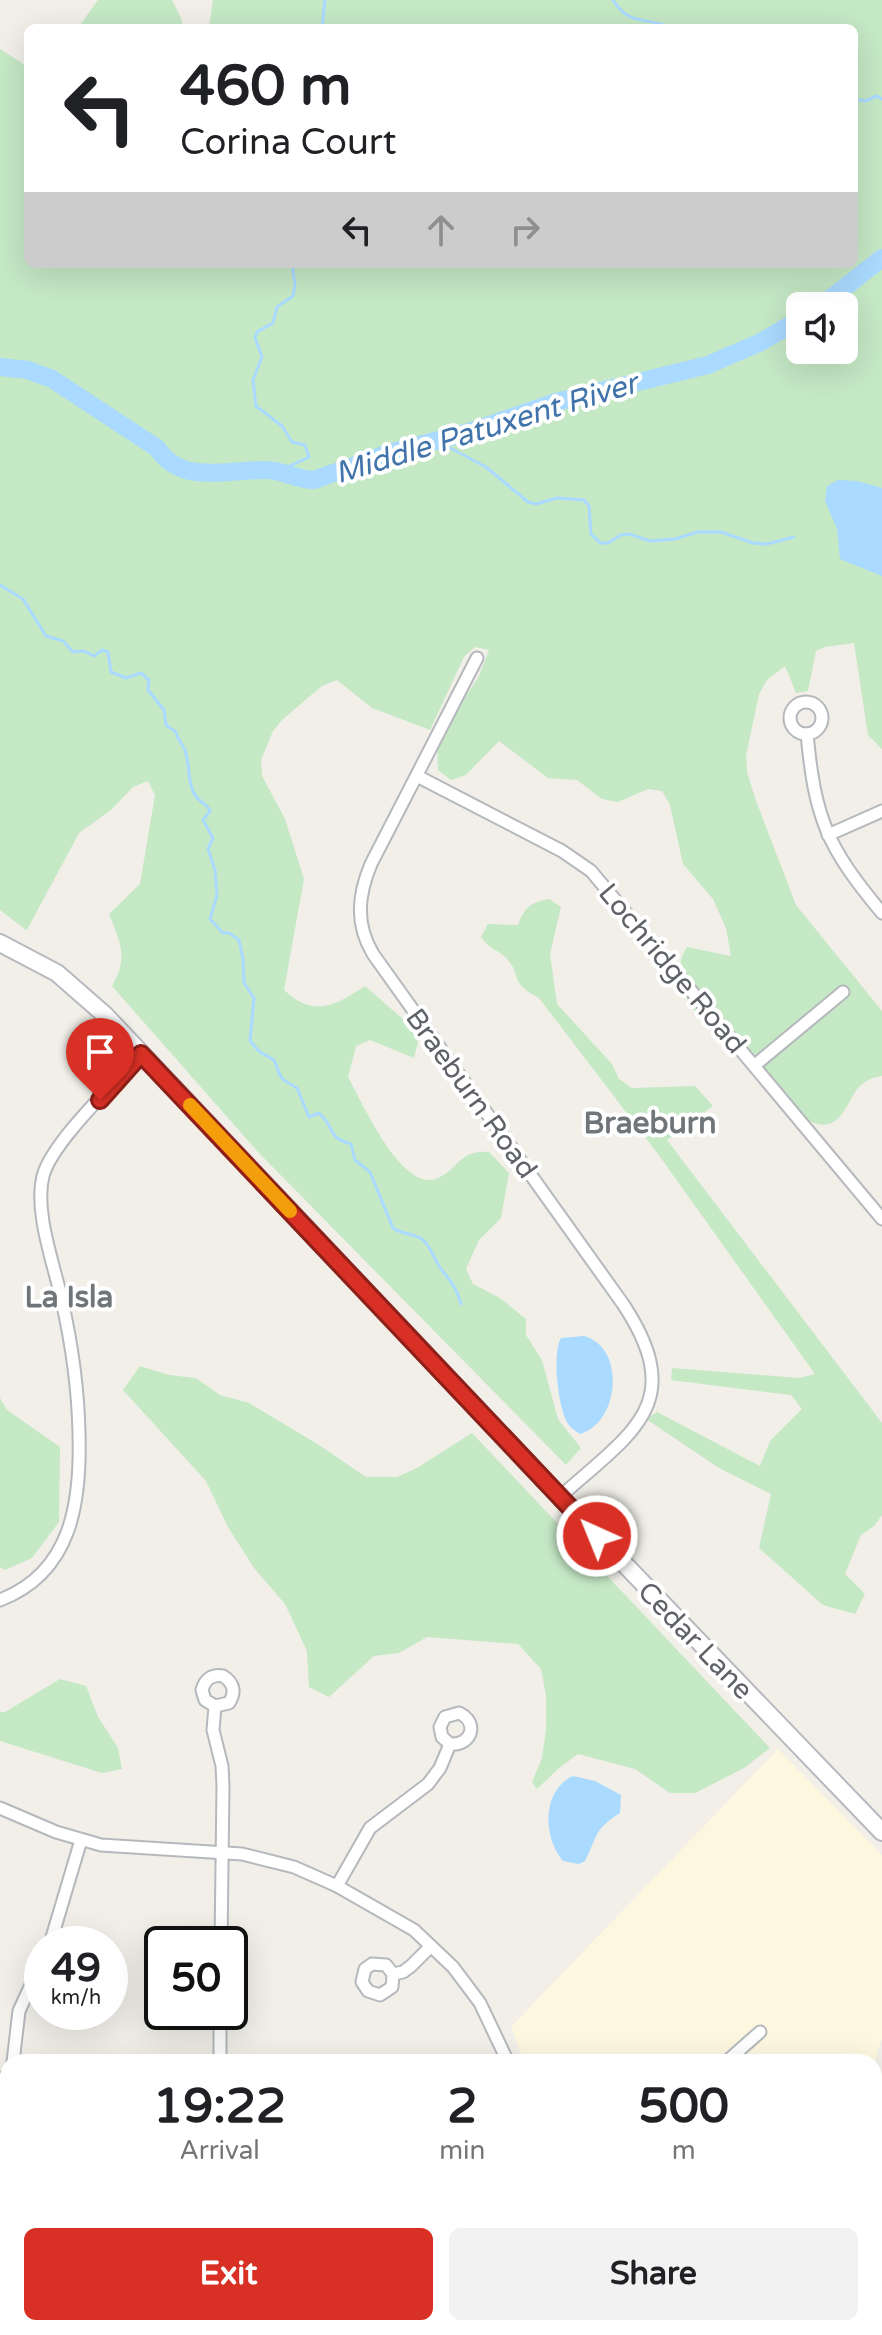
<!DOCTYPE html>
<html lang="en">
<head>
<meta charset="utf-8">
<style>
  :root { --surface:#fff; --page:#f2f2f2; --text:#202124; --muted:#757577; --accent:#d93025 }
  body { margin:0; font-family:"Varela Round",sans-serif; background:var(--page); color:var(--text); height:100vh; display:flex; flex-direction:column; font-size:30px; white-space:nowrap }
  * { box-sizing:border-box; margin:0 }
  p { font-size:26px; color:var(--muted) }
  .icon { flex:none; width:44px; height:44px; fill:none; stroke:currentColor; stroke-width:2; stroke-linecap:round; stroke-linejoin:round }
  .map { position:relative; flex:1; overflow:hidden }
  .details { position:absolute; left:0px; top:2054px; width:882px; height:282px; display:flex; flex-direction:column; background:var(--surface); border-radius:24px 24px 0 0; box-shadow:0 8px 32px #0002 }
  .details>* { flex:none }
  .hud { position:absolute; left:24px; top:24px; width:834px; height:244px; border-radius:12px; box-shadow:0 8px 32px #0002; background:#fff; color:var(--text); overflow:hidden }
  .controls { position:absolute; left:786px; top:292px; display:grid; gap:16px }
  .controls a { display:grid; place-items:center; width:72px; height:72px; border-radius:12px; background:var(--surface); box-shadow:0 8px 32px #0002; font-size:40px }
  .speed { position:absolute; left:24px; top:1926px; display:flex; gap:16px; font-size:40px; font-weight:700; text-align:center }
  .speed>* { display:grid; place-content:center; width:104px; height:104px; border-radius:50%; background:var(--surface); box-shadow:0 8px 32px #0002; line-height:1 }
  .speed small { font-size:20px; font-weight:400 }
  .speed .limit { border:4px solid #111; border-radius:12px; background:#fff; color:#111 }
  .pin { position:absolute; display:grid; place-items:center; width:68px; height:68px; color:#fff; margin:-82px -34px; border-radius:50% 50% 50% 0; rotate:-45deg; box-shadow:0 0 8px #0007 }
  .pin .icon { rotate:45deg }
  .me { position:absolute; width:88px; margin:-44px; rotate:316deg; stroke-linejoin:round; filter:drop-shadow(0 0 6px #0008) }
  .turn { display:flex; align-items:center; gap:28px; height:168px; padding:0 24px; font-size:36px }
  .turn .icon { width:104px; height:104px; stroke-width:2.5 }
  .turn b { display:block; font-size:56px; line-height:68px }
  .lanes { display:flex; align-items:center; height:76px; padding:0 24px; background:#0003; justify-content:center; gap:40px; direction:ltr }
  .lanes .off { opacity:.35 }
  .eta { display:flex; justify-content:space-evenly; align-items:center; height:136px; text-align:center }
  .eta b { font-size:48px; font-weight:700; line-height:56px }
  .primary-button { display:flex; gap:16px; margin-top:auto; padding:16px 24px }
  .primary-button a { flex:1; height:92px; border-radius:12px; background:var(--accent); color:#fff; font-size:32px; font-weight:700; line-height:92px; text-align:center }
  .primary-button a+a { background:var(--page); color:var(--text) }
  .map>svg:first-child { display:block }
  .commercial { fill:#fef7e0 }
  .education { fill:#e1ded6 }
  .green { fill:#c5e8c5; fill-rule:evenodd }
  .water { fill:#aadaff }
  .lines { fill:none; stroke-linecap:round; stroke-linejoin:round }
  .stream { stroke:#aadaff; stroke-width:3 }
  .river { stroke:#aadaff; stroke-width:18 }
  .street-casing { stroke:#b5b8bc; stroke-width:15 }
  .secondary-casing { stroke:#b6babf; stroke-width:20 }
  .street { stroke:#fff; stroke-width:11 }
  .secondary { stroke:#fff; stroke-width:16 }
  .route-casing { stroke:#8d1f18; stroke-width:20 }
  .route { stroke:#d93025; stroke-width:14 }
  .slow { stroke:#f59e0b; stroke-width:14 }
  .labels { text-anchor:middle; stroke-width:8; stroke-linejoin:round; paint-order:stroke }
  .street-label { font-size:28px; fill:#5f6368; stroke:#fff }
  .water-label { font-size:30px; font-style:italic; fill:#4174aa; stroke:#fff }
  .neighbourhood-label { font-size:30px; font-weight:bold; fill:#70757a; stroke:#fff }
</style>
</head>
<body>
<div class="map">
<svg width="882" height="2335" viewBox="0 0 882 2335">
  <rect width="100%" height="100%" fill="#f1efe8"/>
  <g class="commercial">
    <polygon points="778,1749 882,1855 882,2039 874,2063 524,2062 511,2027"/>
    <polygon points="481,2328 802,2328 797,2335 479,2335"/>
  </g>
  <polygon class="education" points="0,2231 8,2231 8,2328 366,2328 365,2335 0,2335"/>
  <g class="green">
    <polygon points="98,0 172,0 181,18 183,28 78,28"/>
    <path d="M213 0H882V749L868 735 854 643 825 647 816 651 808 691 796 693 785 666 767 680 759 694 746 756 747 772 756 801 796 905 882 1011V1076C875 1077 865 1080 860 1086 847 1099 843 1129 818 1124 793 1119 775 1079 759 1063 731 1034 684 1022 681 976 680 963 680 958 687 947L731 956 726 928 713 899 683 864 670 805 662 791 648 789 618 802 602 799 577 780 548 778 499 741 466 775 451 780 438 770 437 740 478 678 489 650 475 647 464 657 430 730 372 708 337 680 322 686 283 719 273 731 261 760 262 776 285 819 304 879 284 990C314 1018 335 1006 365 986L412 1027 418 1042 414 1058 370 1040 356 1046 348 1077C362 1102 401 1191 436 1179 459 1170 458 1150 489 1152L509 1173 501 1218 479 1240 466 1269 473 1284 500 1298 526 1319V1335L542 1360 558 1419 581 1448 566 1465 257 1151 112 986C129 957 120 942 109 914L140 884 155 795 148 781 133 787 111 810 79 833 28 928 26 930 0 910V49L28 67V264H854V28H209ZM800 306H844V350H800Z"/>
    <path d="M549 899 561 907 550 954 557 1004 612 1064 619 1079 632 1088 695 1086 713 1106 667 1140 882 1423V1515L874 1526 861 1535 845 1574 865 1594 855 1614 823 1605 759 1548 771 1494 719 1468 646 1419 657 1412 760 1466 770 1441 802 1409 791 1395 671 1380 672 1368 799 1378 815 1374 658 1154 539 998C507 982 523 975 506 958 497 948 492 952 481 937L488 924 518 925C524 908 531 902 549 899Z"/>
    <polygon points="140,1366 169,1375 196,1378 220,1395 249,1403 319,1445 366,1477 397,1477 417,1468 472,1433 770,1748 744,1768 695,1793 670,1793 635,1769 578,1754 559,1768 537,1789 532,1782 542,1758 546,1730 546,1695 541,1669 518,1644 427,1637 399,1653 374,1656 329,1697 309,1687 307,1651 285,1604 254,1568 228,1527 206,1481 123,1390"/>
    <polygon points="0,1398 7,1410 60,1447 59,1522 32,1558 5,1570 0,1567"/>
    <polygon points="60,1679 86,1686 98,1717 118,1748 122,1769 102,1773 0,1741 0,1712 5,1712"/>
    <rect x="0" y="2181" width="8" height="50"/>
    <polygon points="0,2253 8,2254 8,2328 55,2328 55,2335 0,2335"/>
    <polygon points="125,2328 271,2328 272,2335 126,2335"/>
  </g>
  <g class="water">
    <polygon points="838,480 857,481 882,488 882,576 840,559 837,529 825,501 827,486"/>
    <path d="M584 1336C626 1347 620 1423 580 1434 574 1430 569 1427 566 1420 558 1404 552 1353 561 1338Z"/>
    <path d="M573 1776 595 1781 621 1795 620 1813C593 1830 598 1836 585 1861L579 1864 563 1861C543 1838 541 1791 573 1776Z"/>
  </g>
  <g class="lines">
    <g class="stream">
      <path d="M613 0C630 27 646 16 672 28"/>
      <polyline points="322,28 325,0"/>
      <polyline points="854,99 865,101 877,96 882,99"/>
      <polyline points="435,440 486,467 528,502 536,504 557,498 584,500 589,506 591,534 600,543 608,543 621,535 629,534 650,541 675,539 698,532 721,532 753,543 767,544 794,537"/>
      <polyline points="279,471 309,457 305,445 292,442 282,426 256,406 253,380 262,357 255,338 257,332 273,323 277,307 293,296 295,285 292,264"/>
      <path d="M0 585 23 599 46 636 63 641 73 652 84 651 94 656 102 650 108 652 111 672 126 678 141 673 149 680 148 690 164 710 166 725 176 732C177 740 181 742 184 748 191 763 186 784 197 798 202 803 207 804 210 811L203 820 213 838 208 849 215 870 217 895 210 919 223 933H229L239 940 243 959 244 983 254 998 250 1041 260 1052 274 1060C283 1080 276 1076 297 1088L309 1117 319 1113C336 1128 326 1137 351 1144L355 1160 370 1172 393 1228C403 1235 413 1233 422 1239 431 1246 433 1257 439 1266 451 1283 454 1282 461 1304"/>
    </g>
    <g class="river">
      <polyline points="821,306 882,258"/>
      <path d="M0 367 28 370 52 379 157 448C182 486 227 469 266 470 283 470 296 480 314 480L389 453 469 432 556 402 708 365 761 342 800 319"/>
    </g>
    <defs>
      <g id="street">
        <path d="M477 658 371 864C358 895 355 924 373 954L623 1304C689 1404 632 1432 560 1497"/>
        <circle cx="806" cy="718" r="16"/>
        <path d="M807 734C815 819 827 847 882 913"/>
        <polyline points="417,776 562,851 591,871 882,1219"/>
        <polyline points="828,835 882,811"/>
        <polyline points="755,1065 843,992"/>
        <path d="M0 1600C73 1572 81 1500 79 1433 78 1387 72 1345 62 1301 54 1264 34 1212 43 1176 52 1142 116 1082 141 1054"/>
        <path d="M215 1706 229 1703C236 1692 234 1683 223 1676 212 1674 205 1679 202 1690L205 1700 215 1706 213 1730 222 1766 223 1786 221 1944"/>
        <polyline points="0,1808 56,1832 101,1845 242,1854 294,1867 337,1886 414,1930 453,1967 480,2003 508,2062"/>
        <path d="M337 1886 370 1828 428 1784 440 1768 450 1744C472 1746 479 1722 459 1713L445 1717 440 1727 442 1737 450 1744"/>
        <polyline points="50,1944 81,1840"/>
        <polyline points="393,1974 392,1987 380,1995 368,1991 362,1982 365,1969 372,1964 386,1965 393,1974 403,1972 411,1966 431,1946"/>
        <polyline points="13,2062 19,2011 42,1961"/>
        <polyline points="220,2062 220,2012"/>
        <polyline points="726,2062 760,2032"/>
        <polyline points="0,2080 8,2075"/>
        <polyline points="0,2101 8,2106"/>
        <polyline points="874,2309 882,2276"/>
        <polyline points="463,2335 465,2328"/>
        <polyline points="868,2335 870,2328"/>
      </g>
      <g id="secondary">
        <polyline points="0,943 57,973 105,1015 560,1497 882,1832"/>
        <polyline points="874,2135 882,2092"/>
        <polyline points="816,2335 821,2328"/>
      </g>
    </defs>
    <use href="#street" class="street-casing"/>
    <use href="#secondary" class="secondary-casing"/>
    <use href="#street" class="street"/>
    <use href="#secondary" class="secondary"/>
  </g>
  <g class="lines">
    <defs>
      <polyline id="route" points="100,1100 141,1054 597,1536"/>
    </defs>
    <use href="#route" class="route-casing"/>
    <use href="#route" class="route"/>
    <polyline class="slow" points="190,1105 290,1211"/>
  </g>
  <g class="labels">
    <g class="street-label">
      <text transform="translate(673 968) rotate(50)" y="10">Lochridge Road</text>
      <text transform="translate(472 1093) rotate(54)" y="10">Braeburn Road</text>
      <text transform="translate(696 1640) rotate(46)" y="10">Cedar Lane</text>
    </g>
    <g class="water-label">
      <text transform="translate(486 428) rotate(-17)" y="10">Middle Patuxent River</text>
    </g>
    <g class="neighbourhood-label">
      <text x="650" y="1133">Braeburn</text>
      <text x="69" y="1307">La Isla</text>
    </g>
  </g>
</svg>
<div class="controls">
<a><svg class="icon" aria-label="sound" viewBox="0 0 24 24"><path d="M4 9h4l5-4v14l-5-4H4zM17 9q2 3 0 6"/></svg></a>
</div>
<div class="speed"><div>49<small>km/h</small></div><div class="limit">50</div></div>
<div class="pin" style="left:100px;top:1100px;background:#d93025"><svg class="icon" aria-label="arrive" viewBox="0 0 24 24"><path d="M6 21V4h12l-3 4 3 4H6"/></svg></div>
<svg class="me" style="left:597px;top:1536px" viewBox="-20 -20 40 40"><circle r="17" fill="#d93025" stroke="#fff" stroke-width="3"/><path d="M0-11L8 9 0 5-8 9z" fill="#fff"/></svg>
<div class="hud">
<div class="turn"><svg class="icon" aria-label="left" viewBox="0 0 24 24"><path d="M17 20v-9H6M10 6l-5 5 5 5"/></svg><div><b>460 m</b>Corina Court</div></div>
<div class="lanes"><svg class="icon" aria-label="left" viewBox="0 0 24 24"><path d="M17 20v-9H6M10 6l-5 5 5 5"/></svg><svg class="icon off" aria-label="ahead" viewBox="0 0 24 24"><path d="M12 20V5M6 11l6-6 6 6"/></svg><svg class="icon off" aria-label="right" viewBox="0 0 24 24"><path d="M7 20v-9h11M14 6l5 5-5 5"/></svg></div>
</div>
<section class="details">
<div class="eta">
<div><b>19:22</b><p>Arrival</p></div>
<div><b>2</b><p>min</p></div>
<div><b>500</b><p>m</p></div>
</div>
<div class="primary-button"><a>Exit</a><a>Share</a></div>
</section>
</div>
</body>
</html>
